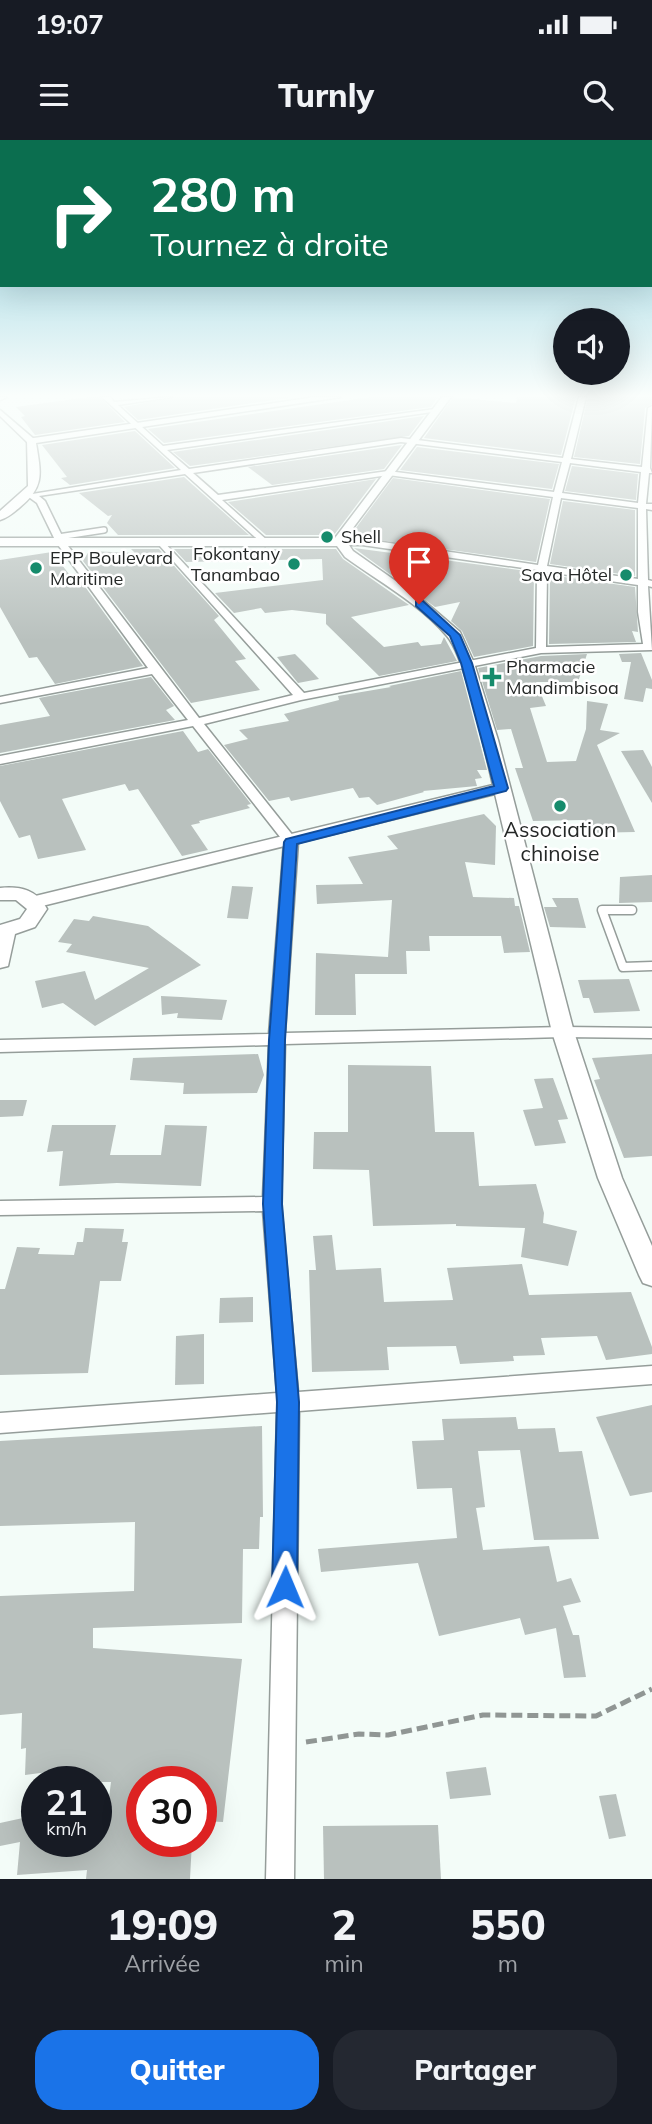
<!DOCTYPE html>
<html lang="fr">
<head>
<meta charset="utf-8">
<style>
  :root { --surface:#171b24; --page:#242831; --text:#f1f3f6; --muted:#9ea1a6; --accent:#1a73e8 }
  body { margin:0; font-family:Mulish,sans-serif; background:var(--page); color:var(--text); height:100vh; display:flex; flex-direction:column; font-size:26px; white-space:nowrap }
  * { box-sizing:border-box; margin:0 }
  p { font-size:23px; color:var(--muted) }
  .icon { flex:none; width:38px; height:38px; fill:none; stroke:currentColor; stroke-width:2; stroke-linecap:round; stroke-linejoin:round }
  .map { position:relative; height:1739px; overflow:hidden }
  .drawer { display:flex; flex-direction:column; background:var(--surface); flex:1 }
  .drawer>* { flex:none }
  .hud { position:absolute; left:0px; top:0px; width:653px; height:147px; box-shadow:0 7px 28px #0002; background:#0b6e4f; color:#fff; overflow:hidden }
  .controls { position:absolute; left:553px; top:168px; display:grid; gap:14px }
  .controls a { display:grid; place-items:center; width:77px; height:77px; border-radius:50%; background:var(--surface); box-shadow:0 7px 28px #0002; font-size:35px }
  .speed { position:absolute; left:21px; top:1626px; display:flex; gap:14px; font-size:35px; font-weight:700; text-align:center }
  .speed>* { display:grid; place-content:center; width:91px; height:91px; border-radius:50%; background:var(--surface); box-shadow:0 7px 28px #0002; line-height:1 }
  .speed small { font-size:18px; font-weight:400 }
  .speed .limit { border:10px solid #d22; background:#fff; color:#111 }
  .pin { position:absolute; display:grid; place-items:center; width:60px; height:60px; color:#fff; margin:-72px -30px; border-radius:50% 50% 50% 0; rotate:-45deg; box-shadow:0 0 7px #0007 }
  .pin .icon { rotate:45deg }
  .me { position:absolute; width:77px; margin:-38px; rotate:1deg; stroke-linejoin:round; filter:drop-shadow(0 0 5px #0008) }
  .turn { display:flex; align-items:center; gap:24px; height:147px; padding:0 35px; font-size:32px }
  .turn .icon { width:91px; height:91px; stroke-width:2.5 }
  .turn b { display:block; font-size:49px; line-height:60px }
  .eta { display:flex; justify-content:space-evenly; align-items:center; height:119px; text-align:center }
  .eta b { font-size:42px; font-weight:800; line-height:49px }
  .primary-button { display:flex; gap:14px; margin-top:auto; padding:14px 35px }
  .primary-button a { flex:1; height:80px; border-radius:28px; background:var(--accent); color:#fff; font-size:28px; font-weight:800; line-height:80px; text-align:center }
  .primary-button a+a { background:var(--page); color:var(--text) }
  .status { display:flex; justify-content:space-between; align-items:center; height:49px; padding:0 35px; background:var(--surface); direction:ltr }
  .status svg { height:19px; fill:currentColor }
  header { display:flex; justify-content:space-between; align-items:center; height:91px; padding:0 35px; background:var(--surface); font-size:32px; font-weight:800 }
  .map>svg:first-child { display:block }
  .building { fill:#b9c1be }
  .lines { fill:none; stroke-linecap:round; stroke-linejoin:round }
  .service-far1-casing { stroke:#959d9a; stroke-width:8 }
  .service-casing { stroke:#959d9a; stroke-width:11 }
  .minor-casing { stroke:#959d9a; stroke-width:3 }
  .tertiary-casing { stroke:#959d9a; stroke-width:3 }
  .secondary-casing { stroke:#959d9a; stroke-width:3 }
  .path { stroke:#909694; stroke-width:5; stroke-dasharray:11 5; stroke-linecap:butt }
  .service-far1 { stroke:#fff; stroke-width:5 }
  .service { stroke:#fff; stroke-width:8 }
  .minor { fill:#fff; fill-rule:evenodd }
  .tertiary { fill:#fff; fill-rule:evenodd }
  .secondary { fill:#fff; fill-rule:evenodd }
  .route { fill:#1a73e8; stroke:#114b97; stroke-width:2 }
  .poi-dot { fill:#168b6c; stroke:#fff; stroke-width:2.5 }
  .labels { text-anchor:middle; stroke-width:5; stroke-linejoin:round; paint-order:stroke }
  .far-poi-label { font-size:18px; fill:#252827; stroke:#fff; text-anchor:start }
  .poi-label { font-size:21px; fill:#252827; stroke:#fff }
</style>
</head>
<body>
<div class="status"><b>19:07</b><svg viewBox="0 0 49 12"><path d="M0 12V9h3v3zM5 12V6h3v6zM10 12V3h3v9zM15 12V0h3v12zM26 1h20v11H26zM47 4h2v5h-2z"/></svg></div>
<header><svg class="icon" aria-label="menu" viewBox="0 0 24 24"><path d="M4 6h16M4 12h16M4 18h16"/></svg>Turnly<svg class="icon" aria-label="search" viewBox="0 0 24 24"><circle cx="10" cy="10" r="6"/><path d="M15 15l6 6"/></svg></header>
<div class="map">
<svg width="652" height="1739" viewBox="0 0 652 1739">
  <rect width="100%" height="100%" fill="#f3fcf8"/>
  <g class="building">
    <polygon points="88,257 100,257 125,282 35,295 21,277 25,276 16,267"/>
    <polygon points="174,257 294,257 138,280 124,267"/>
    <polygon points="371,257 438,257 431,267 164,303 148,289"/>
    <polygon points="453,257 516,263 517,257 576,257 561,315 424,298"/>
    <polygon points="588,257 652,257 652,264 645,268 640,324 574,317"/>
    <polygon points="424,276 409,296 190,326 173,312"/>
    <polygon points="135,291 175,328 70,345 61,338 67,337 42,305"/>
    <polygon points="402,305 384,329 272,345 248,327"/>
    <polygon points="417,307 559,324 552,349 400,330"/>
    <polygon points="572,326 638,334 636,360 565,351"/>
    <polygon points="184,337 249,395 118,395 107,383 112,375 108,376 79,353"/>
    <polygon points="393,338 550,359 536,422 350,396"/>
    <polygon points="376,339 334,395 266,395 228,362"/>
    <polygon points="563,361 635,370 635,436 550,424"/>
    <polygon points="354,408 534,432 533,506 474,517 462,491 451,481 460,462 435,467"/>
    <polygon points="131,409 159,409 219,476 214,480 246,519 235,521 260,550 191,563 83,421 89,411 135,413"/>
    <polygon points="174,409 336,409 343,419 409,465 351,477 384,507 418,502 421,506 441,504 444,497 457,521 379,536 326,484 326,474 292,470 265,473 261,468 234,473 215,453 323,440 322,419 186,422"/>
    <polygon points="52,412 72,438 75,433 143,526 55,544 37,517 29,518 0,467 0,420"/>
    <polygon points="550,435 635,447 638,492 632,491 636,502 549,504"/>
    <polygon points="641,513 652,540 652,549 646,548 643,562 624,559 631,522 622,522 619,514"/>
    <polygon points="295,514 304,523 319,539 298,543 277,517"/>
    <polygon points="587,514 578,542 536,542 546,566 530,568 547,622 576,621 586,589 587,561 608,564 600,590 620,593 597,605 635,692 588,693 583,680 533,681 515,628 523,628 511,589 497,590 478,528 541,516"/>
    <polygon points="461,531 487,630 477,630 482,638 475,639 477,646 423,651 424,652 377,665 369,657 359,658 353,648 291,661 289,657 269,661 224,605 248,599 239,590 289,581 284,574 339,560 338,556 391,547 389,546"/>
    <polygon points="151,537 174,566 166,570 175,580 0,613 0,585 50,576 39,558"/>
    <polygon points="183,591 198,612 208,609 251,664 247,665 250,668 199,681 200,683 191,685 208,710 182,716 138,649 129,651 125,644 62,659 86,710 38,719 30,695 19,698 0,661 0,626"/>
    <polygon points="643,610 652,627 652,663 621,611"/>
    <polygon points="484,674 496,686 495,725 465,722 473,757 514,758 515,766 519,766 530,812 504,813 501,796 429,796 430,811 406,811 407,834 355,834 356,875 315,875 316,813 388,817 392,760 317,764 316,745 363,744 348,717 398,709 387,696"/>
    <polygon points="652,735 652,762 619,763 620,737"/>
    <polygon points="232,746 253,747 248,779 227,778"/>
    <polygon points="552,758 578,758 586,788 550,787 544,767 557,767"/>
    <polygon points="93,776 148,786 201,825 95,886 63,863 42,868 35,841 85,831 95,860 149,828 66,812 72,804 58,802 74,779 89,781"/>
    <polygon points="629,839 640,871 594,873 589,858 583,858 578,840"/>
    <polygon points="161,856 181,857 227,860 222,880 177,878 178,873 162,875"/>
    <polygon points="258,914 264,935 257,953 183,954 184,943 130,940 133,918"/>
    <polygon points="652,914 652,1016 624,1018 594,940 600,939 592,918"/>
    <polygon points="348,925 431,926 435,992 474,992 479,1046 536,1044 544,1073 543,1083 577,1091 568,1126 521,1117 525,1088 456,1086 456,1084 373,1086 369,1030 313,1029 314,992 348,992"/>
    <polygon points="553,938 568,979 558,980 566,1003 535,1006 523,970 543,968 534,939"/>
    <polygon points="0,960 27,960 23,976 0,977"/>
    <polygon points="52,985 116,985 110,1015 161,1015 165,985 207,986 201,1046 117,1043 59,1046 63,1011 47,1012"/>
    <polygon points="85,1088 124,1089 122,1102 128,1102 121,1141 100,1141 88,1233 0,1235 0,1149 5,1149 17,1107 40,1108 38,1114 74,1115 77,1102 83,1102"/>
    <polygon points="332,1095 336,1130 381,1128 384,1162 453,1160 447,1128 522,1124 529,1155 631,1152 652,1207 652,1214 606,1220 597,1196 541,1198 545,1215 513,1216 514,1221 460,1224 456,1206 387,1207 389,1230 312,1232 309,1130 316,1130 313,1096"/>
    <polygon points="253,1157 253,1182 219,1183 220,1158"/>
    <polygon points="204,1194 204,1244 175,1245 176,1196"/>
    <polygon points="652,1265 652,1352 630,1356 596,1277"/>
    <polygon points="516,1277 518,1289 555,1288 559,1312 582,1311 599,1399 534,1400 520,1310 478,1311 485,1367 476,1368 483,1410 549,1406 557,1442 571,1438 581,1462 563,1466 573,1495 579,1495 586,1537 564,1538 556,1488 525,1495 520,1478 439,1496 418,1423 321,1432 318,1409 457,1398 452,1348 417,1349 412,1301 444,1300 442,1279"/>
    <polygon points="262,1286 263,1377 260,1377 259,1409 243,1409 242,1483 93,1488 93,1508 242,1519 223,1682 201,1681 201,1642 142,1642 142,1701 192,1701 190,1739 86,1739 87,1730 17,1735 20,1702 0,1706 0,1683 23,1678 25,1658 37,1659 37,1701 96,1701 96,1682 106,1682 111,1642 70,1642 71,1629 25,1635 26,1608 21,1609 22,1573 0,1575 0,1456 134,1451 135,1382 0,1386 0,1301"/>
    <polygon points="486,1627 491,1655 450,1659 446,1632"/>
    <polygon points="616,1654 626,1696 609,1699 599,1656"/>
    <polygon points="438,1685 441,1739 324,1739 323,1686"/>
  </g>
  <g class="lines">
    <defs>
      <polyline id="service-far1" points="58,397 104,390"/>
      <polyline id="service" points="632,770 602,770 623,827 652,826"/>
      <g id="minor">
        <polygon points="0,257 7,257 0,260"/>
        <path d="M102 257H110L114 262 172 257 118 265 163 306 435 269 439 271 167 310 189 329 401 298 563 318 579 257H586L571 319 642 327 648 268 652 266 650 328 652 333H649L646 364H652V370L646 369 648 440 652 441V447L648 446 652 510 541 513 301 560 204 584 298 702 285 893 563 887 652 888V898L563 897 285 904 281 1064 298 1252 652 1226V1244L299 1271 294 1739H266L277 1272 0 1293V1273L277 1253 263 1071 0 1075V1061L263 1057 269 905 0 912V900L269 894 284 702 193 586 0 624V616L188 580 152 534 0 563V557L148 528 56 402 37 363 26 355 181 330ZM401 302 562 322 554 352 388 331 218 355 193 333ZM570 323 641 332 638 363 562 353ZM185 334 265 406 270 403 268 401 222 360 388 335 553 357 538 425 362 399H341L336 402 341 405H362L537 430 536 508 304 553 162 400 159 401V405L293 555 199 578 65 402 45 361 39 356ZM561 358 638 368V439L547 426ZM547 432 638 445V472L643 504 546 507Z"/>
        <polygon points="0,270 34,299 34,303 28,303 0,276"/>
      </g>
      <g id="tertiary">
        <path d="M315 257H341L36 303C41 334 45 347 19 368 13 373 7 378 0 380V371L28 346 27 299Z"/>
        <path d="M442 257H451L347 396V402L353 411 424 461 460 492 474 523 498 600 574 892 622 1038 652 1106V1146L643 1143 639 1135 598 1038 552 892 495 654 34 768 25 762 27 758 493 645C486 615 465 516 447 496 420 464 378 441 345 417L337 406H0V398H335Z"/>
      </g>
      <path id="secondary" d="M0 748C21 746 37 750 47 769L35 787 15 794 8 826 0 828V785L20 779 27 769 16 760H0Z"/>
    </defs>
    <use href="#service-far1" class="service-far1-casing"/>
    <use href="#service" class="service-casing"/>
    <use href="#minor" class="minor-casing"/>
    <use href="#tertiary" class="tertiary-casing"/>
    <use href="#secondary" class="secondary-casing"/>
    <polyline class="path" points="306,1602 359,1594 388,1595 483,1575 596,1576 652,1549"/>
    <use href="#service-far1" class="service-far1"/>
    <use href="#service" class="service"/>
    <use href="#minor" class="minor"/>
    <use href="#tertiary" class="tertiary"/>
    <use href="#secondary" class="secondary"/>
  </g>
  <linearGradient id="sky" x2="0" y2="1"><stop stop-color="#7ec8d9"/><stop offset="0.51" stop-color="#fafefc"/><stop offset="1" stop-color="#fafefc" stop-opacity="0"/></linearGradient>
  <rect width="652" height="501" fill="url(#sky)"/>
  <polygon class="route" points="416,461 423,461 460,495 472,523 508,648 506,651 297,704 285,900 282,1064 299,1262 297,1447 293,1455 285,1459 276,1455 272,1447 277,1262 263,1064 269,900 284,702 286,699 494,646 461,523 450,496 416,466"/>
  <g class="poi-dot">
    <circle cx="327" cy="397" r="7"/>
    <circle cx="294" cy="424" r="7"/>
    <circle cx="36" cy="428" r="7"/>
    <circle cx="626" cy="435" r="7"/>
    <path d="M488.5 526.5h7v7h7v7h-7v7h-7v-7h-7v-7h7z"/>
    <circle cx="560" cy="666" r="7"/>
  </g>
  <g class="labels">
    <g class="far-poi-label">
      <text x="341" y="403">Shell</text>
      <text x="280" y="420" text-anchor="end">Fokontany<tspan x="280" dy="21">Tanambao</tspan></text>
      <text x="50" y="424">EPP Boulevard<tspan x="50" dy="21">Maritime</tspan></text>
      <text x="612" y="441" text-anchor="end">Sava Hôtel</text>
      <text x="506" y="533">Pharmacie<tspan x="506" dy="21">Mandimbisoa</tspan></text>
    </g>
    <g class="poi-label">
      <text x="560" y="697">Association<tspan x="560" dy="24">chinoise</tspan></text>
    </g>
  </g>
</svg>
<div class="controls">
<a><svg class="icon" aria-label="sound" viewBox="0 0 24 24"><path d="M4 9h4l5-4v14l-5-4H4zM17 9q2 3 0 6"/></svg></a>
</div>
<div class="speed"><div>21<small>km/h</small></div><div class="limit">30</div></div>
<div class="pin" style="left:419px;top:464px;background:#d93025"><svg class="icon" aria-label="arrive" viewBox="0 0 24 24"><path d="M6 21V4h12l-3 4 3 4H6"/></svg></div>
<svg class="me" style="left:285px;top:1447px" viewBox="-20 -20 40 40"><path d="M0-17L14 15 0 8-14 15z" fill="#1a73e8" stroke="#fff" stroke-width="4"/></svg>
<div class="hud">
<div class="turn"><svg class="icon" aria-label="right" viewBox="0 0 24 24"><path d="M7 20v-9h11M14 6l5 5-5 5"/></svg><div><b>280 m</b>Tournez à droite</div></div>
</div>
</div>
<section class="drawer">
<div class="eta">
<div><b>19:09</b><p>Arrivée</p></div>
<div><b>2</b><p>min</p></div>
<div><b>550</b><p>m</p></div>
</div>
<div class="primary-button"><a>Quitter</a><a>Partager</a></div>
</section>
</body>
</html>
